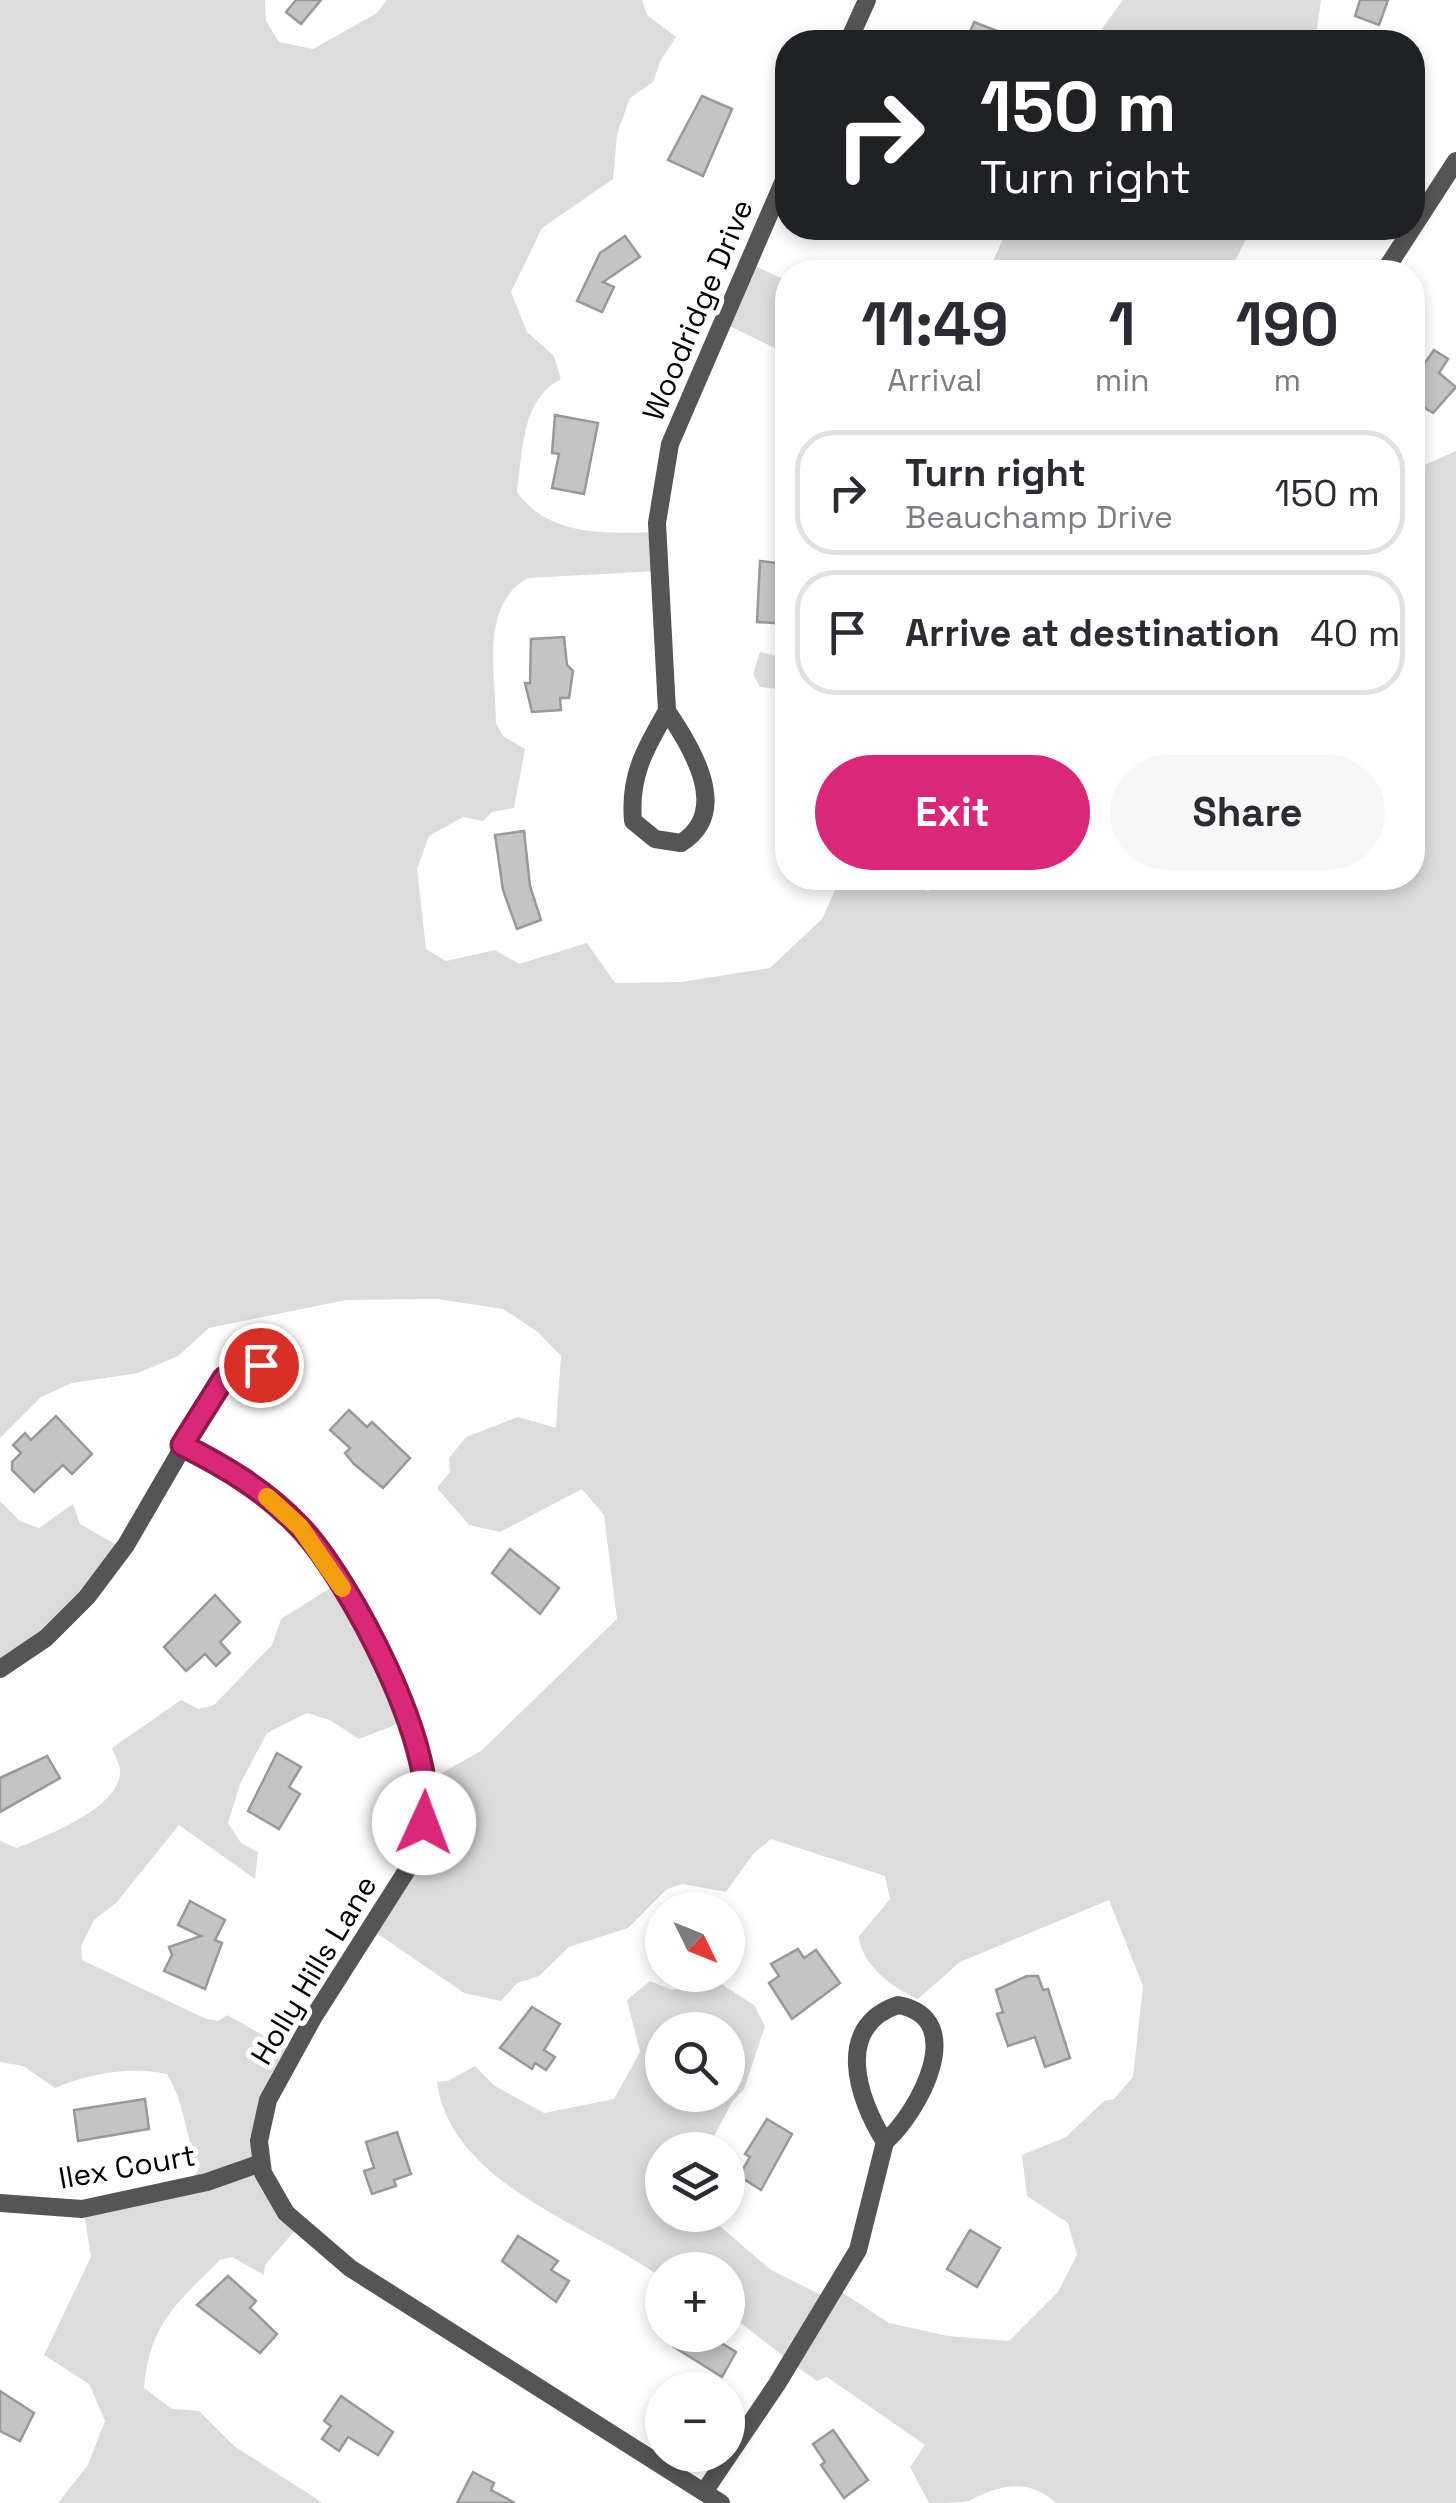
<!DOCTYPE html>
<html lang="en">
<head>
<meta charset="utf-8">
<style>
  :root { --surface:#fff; --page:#f7f7f7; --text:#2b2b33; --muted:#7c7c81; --line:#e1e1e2; --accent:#db2777 }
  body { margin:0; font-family:"Space Grotesk",sans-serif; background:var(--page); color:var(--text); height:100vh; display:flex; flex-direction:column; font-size:38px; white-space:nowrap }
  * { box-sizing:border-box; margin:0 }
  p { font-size:32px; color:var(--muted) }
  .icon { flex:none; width:55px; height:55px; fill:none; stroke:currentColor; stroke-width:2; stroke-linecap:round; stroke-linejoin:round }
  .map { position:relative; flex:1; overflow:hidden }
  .side { position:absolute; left:775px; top:260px; width:650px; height:630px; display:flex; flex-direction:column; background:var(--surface); border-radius:40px; box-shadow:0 5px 15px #0003 }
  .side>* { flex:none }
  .guide { position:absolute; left:775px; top:30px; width:650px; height:210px; border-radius:40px; box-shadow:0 5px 15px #0003; background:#202124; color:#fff; overflow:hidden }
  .needle { width:65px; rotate:133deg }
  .tools { position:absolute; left:645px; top:1892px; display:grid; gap:20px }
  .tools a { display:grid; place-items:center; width:100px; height:100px; border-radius:50%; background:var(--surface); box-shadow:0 5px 15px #0003; font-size:50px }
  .pin { position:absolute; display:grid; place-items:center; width:85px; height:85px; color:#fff; margin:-42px; border:5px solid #fff; border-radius:50%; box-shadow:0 2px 10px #0007 }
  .me { position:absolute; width:110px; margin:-55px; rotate:2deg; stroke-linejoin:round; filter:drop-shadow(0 0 8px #0008) }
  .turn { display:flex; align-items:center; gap:35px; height:210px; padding:0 40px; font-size:45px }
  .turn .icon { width:130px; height:130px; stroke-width:2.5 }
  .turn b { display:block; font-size:70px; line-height:85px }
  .eta { display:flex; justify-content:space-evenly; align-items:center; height:170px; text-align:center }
  .eta b { font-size:60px; font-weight:800; line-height:70px }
  .button { display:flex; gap:20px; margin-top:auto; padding:20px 40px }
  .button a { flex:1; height:115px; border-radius:60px; background:var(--accent); color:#fff; font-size:40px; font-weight:800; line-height:115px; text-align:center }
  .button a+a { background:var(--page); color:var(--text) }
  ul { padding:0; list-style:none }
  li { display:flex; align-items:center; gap:30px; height:125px; margin:0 20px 15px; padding:0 20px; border:5px solid var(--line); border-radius:40px }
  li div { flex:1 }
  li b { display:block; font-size:38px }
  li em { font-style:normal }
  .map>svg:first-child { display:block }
  .green { fill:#dcdcdc; fill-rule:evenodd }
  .building { fill:#c4c4c4; stroke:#999; stroke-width:2.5 }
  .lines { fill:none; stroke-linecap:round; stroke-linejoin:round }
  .street { stroke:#555; stroke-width:18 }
  .route-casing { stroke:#8e194d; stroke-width:25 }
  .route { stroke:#db2777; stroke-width:18 }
  .slow { stroke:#f59e0b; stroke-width:18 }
  .labels { text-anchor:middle; stroke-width:10; stroke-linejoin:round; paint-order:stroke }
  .street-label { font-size:30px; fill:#000; stroke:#fff }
</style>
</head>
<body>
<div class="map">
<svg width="1456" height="2503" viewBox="0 0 1456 2503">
  <rect width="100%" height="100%" fill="#fff"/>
  <g class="green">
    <path d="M0 0H265L266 21 279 42 313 49 377 13 387 0H642L647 15 676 37 661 60 653 82 630 98 617 134 613 179 542 228 511 292 527 332 554 356 561 379C521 399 523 452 517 492 550 538 607 533 659 532L658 571 528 578C479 605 496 675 496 723L503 736 525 749 514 808 492 812 483 821 463 817 429 836 417 869 426 949 446 961 495 950 519 964 587 943 615 983 681 982 770 968 822 919 835 890 832 878H884L928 891 956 878H1412L1413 470 1456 451V2503H1056C1029 2477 997 2485 969 2501 959 2503 940 2503 929 2503L910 2467 925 2445 827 2377 817 2381C786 2360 758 2335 728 2314V2270H662V2278C588 2224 450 2184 437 2082L448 2081 475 2066 495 2086 544 2113 614 2099 640 2052 627 2000 650 1981 672 1990 710 1977 754 2005 765 2026 744 2089 732 2102 707 2150H662V2215H713L715 2222 771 2270 829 2299 840 2291 889 2323 948 2336 1009 2341 1058 2292 1077 2255 1068 2223 1027 2196 1022 2155 1066 2137 1104 2101 1114 2099 1133 2077 1143 1986 1109 1900 960 1962 918 1999C894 1989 860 1964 859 1936L890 1899 885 1876 771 1839 753 1854 726 1892 682 1884 667 1889 628 1928 569 1947 539 1976 517 1983 501 2001 464 1993 375 1932 415 1859 431 1779 481 1751 617 1619 604 1515 582 1489 500 1532 469 1525 437 1488 450 1472 449 1458 466 1437 518 1417 556 1428 561 1356 538 1332 503 1309 437 1299 346 1300 209 1328 178 1356 138 1373 72 1383 41 1397 0 1438ZM662 2030H728V2095H662Z"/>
    <polygon points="1123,0 1321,0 1315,42 1092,42"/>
    <polygon points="1002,228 1251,228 1230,272 988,272 1003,239"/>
    <polygon points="753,265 787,281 787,354 725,324"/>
    <polygon points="760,652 787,658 787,690 760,687 753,674"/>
    <polygon points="0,1501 20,1521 39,1528 73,1504 80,1524 124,1549 0,1672"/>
    <path d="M337 1584 408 1720 359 1739 330 1720 307 1713 267 1733 240 1784 228 1823 241 1843 258 1852 255 1879 179 1825 116 1903 94 1920 81 1946 82 1960 204 2018 218 2021 227 2015 293 2052 272 2097 262 2164 299 2226 265 2265 264 2275 232 2257 220 2260C176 2304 150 2323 144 2388L172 2409 199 2411 234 2446 323 2503H58L88 2465 105 2421 89 2384 44 2355 91 2257 83 2207 192 2178 198 2171C187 2138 184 2102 167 2074 130 2066 90 2073 55 2088L23 2066 0 2062V1841L17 1848C45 1836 121 1808 120 1771 120 1764 114 1754 112 1748L181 1700 199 1709 214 1705 272 1645 281 1619Z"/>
  </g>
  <g class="building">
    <polygon points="296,0 321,0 301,24 286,12"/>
    <polygon points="1360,0 1388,0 1379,25 1355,16"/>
    <polygon points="974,22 1023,41 1022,42 966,42"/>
    <polygon points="702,96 732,109 703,176 668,160"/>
    <polygon points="625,236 640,257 603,282 614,287 602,312 577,301 600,253"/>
    <polygon points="1434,350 1448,359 1439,373 1456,387 1433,413 1425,408 1412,427 1412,361 1422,367"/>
    <polygon points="555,415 598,423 584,494 552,488 559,454 552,453"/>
    <polygon points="760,561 788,564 788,624 757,622"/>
    <polygon points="564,637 567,665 573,671 569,698 560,698 561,710 532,712 525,683 530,683 531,639"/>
    <polygon points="524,831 530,886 541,920 517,929 503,890 495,835"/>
    <polygon points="349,1410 367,1427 372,1422 410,1458 383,1488 354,1464 345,1453 350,1448 330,1430"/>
    <polygon points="56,1416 92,1454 72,1474 63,1465 34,1492 12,1470 12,1462 21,1453 13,1445 25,1433 31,1440"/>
    <polygon points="510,1549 559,1588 540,1614 492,1573"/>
    <polygon points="215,1595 240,1622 220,1642 230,1653 216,1666 205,1654 186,1671 164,1647"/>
    <polygon points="277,1753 301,1767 289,1787 300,1794 279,1829 248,1811"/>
    <polygon points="47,1756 60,1778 0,1812 0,1778"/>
    <polygon points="190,1901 225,1920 215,1940 222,1943 205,1989 164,1971 172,1955 169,1947 201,1936 178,1925"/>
    <polygon points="798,1949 804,1958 816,1950 840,1983 792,2019 769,1983 779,1976 771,1964"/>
    <polygon points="1027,1976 1038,1976 1043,1990 1048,1989 1070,2058 1045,2067 1035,2037 1008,2046 997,2014 1003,2012 996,1990"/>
    <polygon points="532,2007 560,2024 544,2050 555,2057 546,2070 535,2063 532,2069 500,2048"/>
    <polygon points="145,2099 149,2129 78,2141 74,2110"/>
    <polygon points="767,2119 792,2134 761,2190 739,2176 750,2157 745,2154"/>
    <polygon points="397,2132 411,2174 394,2180 396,2186 372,2194 364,2171 374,2168 366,2142"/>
    <polygon points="970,2230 1000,2248 977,2287 947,2269"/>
    <polygon points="518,2236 558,2261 551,2270 569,2281 556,2302 502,2261"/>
    <polygon points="228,2276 256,2301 250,2308 277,2334 260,2353 197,2305"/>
    <polygon points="683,2335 708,2335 736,2352 722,2377 674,2347"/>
    <polygon points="0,2391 34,2413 20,2441 0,2431"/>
    <polygon points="341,2396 393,2432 378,2455 348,2437 339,2451 322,2439 331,2426 324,2421"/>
    <polygon points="833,2430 868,2480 844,2498 821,2465 825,2462 813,2444"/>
    <polygon points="473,2472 494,2483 491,2490 515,2503 457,2503"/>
  </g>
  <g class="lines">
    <g class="street">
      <polyline points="848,42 867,0"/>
      <polyline points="1384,272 1456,161"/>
      <polyline points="667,711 657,523 670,444 788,171"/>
      <path d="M667 711C693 749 731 812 681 843L655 839 633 821C629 776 645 749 667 711Z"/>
      <path d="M182 1445C226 1467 267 1491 301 1528 346 1577 428 1731 429 1797 430 1821 417 1849 407 1870L313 2018 268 2100 259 2141 263 2173 286 2213 350 2268 721 2503"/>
      <polyline points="0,1669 46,1638 87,1597 126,1545 223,1378 261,1365"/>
      <path d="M898 2005C970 2018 919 2112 885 2142 857 2098 834 2026 898 2005Z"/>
      <polyline points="0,2203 82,2209 207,2182 261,2163"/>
      <polyline points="704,2492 777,2384 858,2250 885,2142"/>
    </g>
  </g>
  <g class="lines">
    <defs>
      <path id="route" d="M261 1365 224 1378 182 1445C226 1467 266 1491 300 1527 350 1580 441 1752 424 1823"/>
    </defs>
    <use href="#route" class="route-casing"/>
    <use href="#route" class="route"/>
    <polyline class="slow" points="267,1497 300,1527 342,1588"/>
  </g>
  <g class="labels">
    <g class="street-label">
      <text transform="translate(698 310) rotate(-67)" y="10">Woodridge Drive</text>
      <text transform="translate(314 1970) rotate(-59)" y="10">Holly Hills Lane</text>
      <text transform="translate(127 2167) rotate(-10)" y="10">Ilex Court</text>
    </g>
  </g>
</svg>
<div class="tools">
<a><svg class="needle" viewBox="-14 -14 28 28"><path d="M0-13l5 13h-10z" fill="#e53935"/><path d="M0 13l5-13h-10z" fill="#7c7c81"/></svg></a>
<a><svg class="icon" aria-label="search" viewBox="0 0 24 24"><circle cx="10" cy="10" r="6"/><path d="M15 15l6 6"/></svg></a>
<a><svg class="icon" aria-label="layers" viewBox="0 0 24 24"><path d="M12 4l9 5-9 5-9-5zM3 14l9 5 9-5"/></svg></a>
<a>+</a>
<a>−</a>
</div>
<div class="pin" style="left:261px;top:1365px;background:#d93025"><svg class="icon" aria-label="arrive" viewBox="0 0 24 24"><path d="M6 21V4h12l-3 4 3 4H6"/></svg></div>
<svg class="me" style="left:424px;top:1823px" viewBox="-20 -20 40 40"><circle r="19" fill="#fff"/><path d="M0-13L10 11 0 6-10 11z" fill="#db2777"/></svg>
<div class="guide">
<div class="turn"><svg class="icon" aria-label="right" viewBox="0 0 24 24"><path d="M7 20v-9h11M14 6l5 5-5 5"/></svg><div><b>150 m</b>Turn right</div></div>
</div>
<section class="side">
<div class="eta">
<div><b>11:49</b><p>Arrival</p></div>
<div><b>1</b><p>min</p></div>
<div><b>190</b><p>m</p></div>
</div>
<ul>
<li><svg class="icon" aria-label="right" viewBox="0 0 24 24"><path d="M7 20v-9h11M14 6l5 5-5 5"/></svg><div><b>Turn right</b><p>Beauchamp Drive</p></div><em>150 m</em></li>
<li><svg class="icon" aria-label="arrive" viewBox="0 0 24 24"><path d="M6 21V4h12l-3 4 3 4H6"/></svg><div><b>Arrive at destination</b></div><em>40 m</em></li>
</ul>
<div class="button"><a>Exit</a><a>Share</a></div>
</section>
</div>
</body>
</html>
